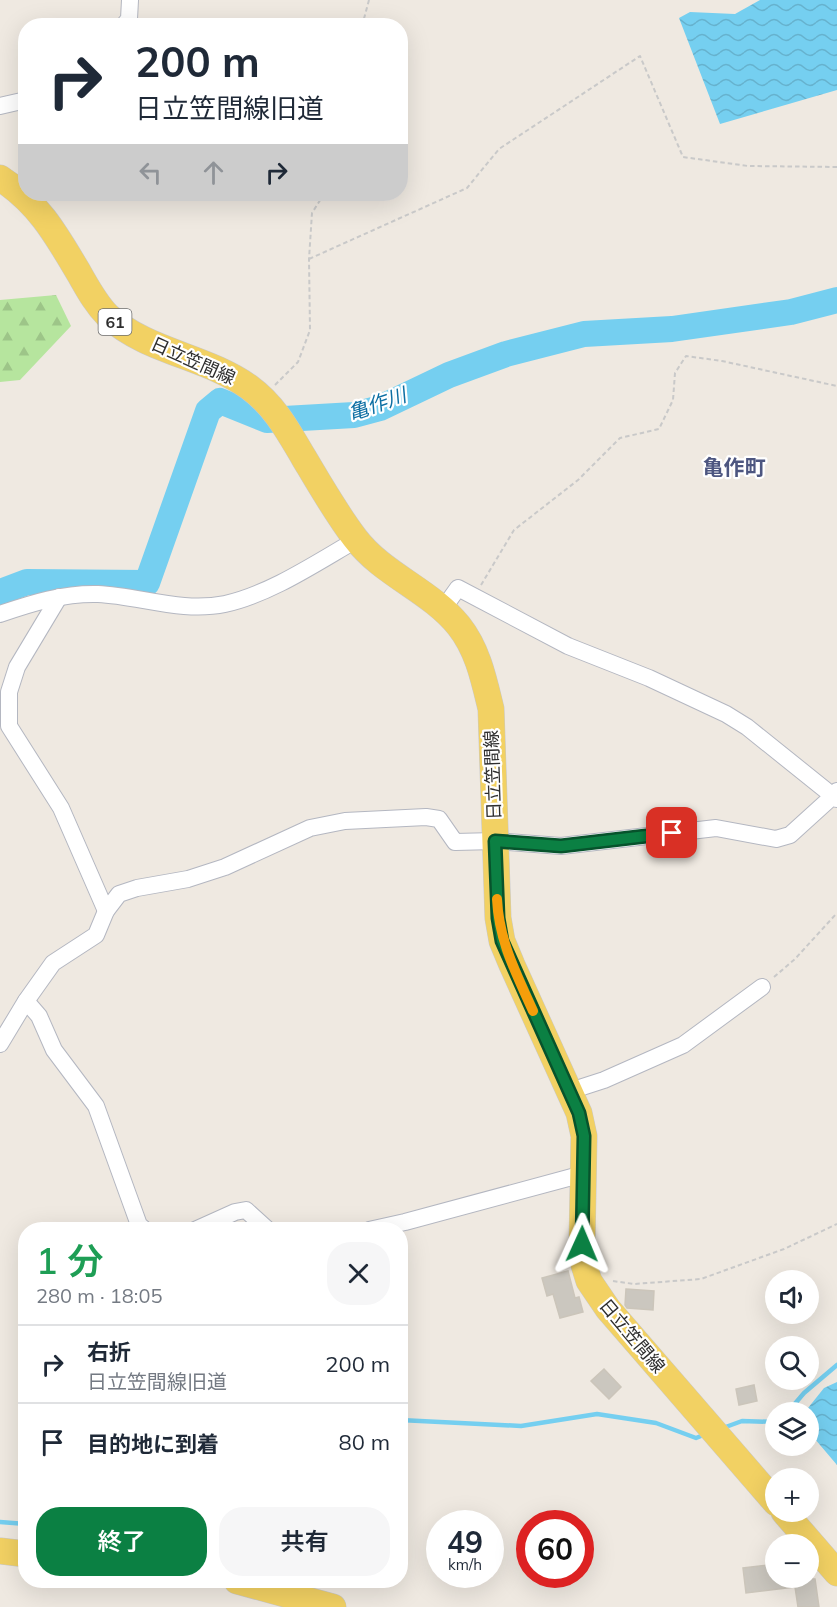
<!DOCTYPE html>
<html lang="ja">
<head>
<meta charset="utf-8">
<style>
  :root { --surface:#fff; --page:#f6f6f7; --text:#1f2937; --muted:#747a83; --line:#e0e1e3; --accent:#0b8043 }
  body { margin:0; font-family:Mulish,"Noto Sans JP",sans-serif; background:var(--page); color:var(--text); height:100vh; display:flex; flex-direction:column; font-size:22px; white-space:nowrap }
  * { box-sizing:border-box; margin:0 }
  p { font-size:20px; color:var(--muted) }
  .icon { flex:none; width:33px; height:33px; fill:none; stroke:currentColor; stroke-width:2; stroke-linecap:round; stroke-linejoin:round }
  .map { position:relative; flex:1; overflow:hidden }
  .drawer { position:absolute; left:18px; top:1222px; width:390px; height:366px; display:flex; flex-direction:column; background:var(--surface); border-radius:24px; box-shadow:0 6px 24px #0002 }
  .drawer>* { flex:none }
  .hud { position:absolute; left:18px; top:18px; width:390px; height:183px; border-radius:24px; box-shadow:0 6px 24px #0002; background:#fff; color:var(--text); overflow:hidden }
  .controls { position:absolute; left:765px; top:1270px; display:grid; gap:12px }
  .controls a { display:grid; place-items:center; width:54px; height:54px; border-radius:50%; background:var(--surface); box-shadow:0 6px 24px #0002; font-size:30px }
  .speed { position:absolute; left:426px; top:1510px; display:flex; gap:12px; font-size:30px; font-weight:700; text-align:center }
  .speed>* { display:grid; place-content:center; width:78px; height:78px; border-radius:50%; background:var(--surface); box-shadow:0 6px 24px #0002; line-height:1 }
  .speed small { font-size:15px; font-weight:400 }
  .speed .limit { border:9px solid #d22; background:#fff; color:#111 }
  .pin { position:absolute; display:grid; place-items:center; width:51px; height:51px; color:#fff; margin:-26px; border-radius:12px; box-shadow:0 3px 9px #0006 }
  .me { position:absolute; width:66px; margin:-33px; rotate:1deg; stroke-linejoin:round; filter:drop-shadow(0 0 4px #0008) }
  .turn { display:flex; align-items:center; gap:21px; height:126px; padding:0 18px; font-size:27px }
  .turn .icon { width:78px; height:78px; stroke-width:2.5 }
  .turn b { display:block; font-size:42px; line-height:51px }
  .lanes { display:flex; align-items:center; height:57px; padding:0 18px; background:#0003; justify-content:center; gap:30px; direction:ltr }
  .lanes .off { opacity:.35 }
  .round { display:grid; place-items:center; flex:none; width:63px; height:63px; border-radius:24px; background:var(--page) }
  .overview { display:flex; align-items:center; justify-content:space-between; height:102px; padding:0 18px }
  h1 { font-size:36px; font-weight:600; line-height:45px; color:#1e9e55 }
  .button { display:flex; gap:12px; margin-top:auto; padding:12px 18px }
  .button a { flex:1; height:69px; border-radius:24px; background:var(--accent); color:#fff; font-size:24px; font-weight:600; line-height:69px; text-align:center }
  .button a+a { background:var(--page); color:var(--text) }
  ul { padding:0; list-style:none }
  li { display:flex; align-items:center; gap:18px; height:78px; padding:0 18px; border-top:2px solid var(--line) }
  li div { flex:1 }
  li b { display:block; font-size:22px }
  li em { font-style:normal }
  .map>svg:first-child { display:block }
  .forest { fill:url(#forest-firs) }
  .water { fill:url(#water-waves) }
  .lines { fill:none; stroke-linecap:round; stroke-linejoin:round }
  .stream { stroke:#75cff0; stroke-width:4.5 }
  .river { stroke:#75cff0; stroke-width:26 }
  .building { fill:#cbc7bf; stroke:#cbc5ba; stroke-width:1.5 }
  .minor-casing { stroke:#b4b7c1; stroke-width:18 }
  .primary-casing { stroke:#c9c9c9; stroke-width:27 }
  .path { stroke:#c9c9c9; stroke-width:2; stroke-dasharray:4.5 3; stroke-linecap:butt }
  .minor { stroke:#fff; stroke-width:16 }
  .primary { stroke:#f2d163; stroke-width:26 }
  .route-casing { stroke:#07532c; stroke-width:15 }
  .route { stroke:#0b8043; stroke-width:10 }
  .slow { stroke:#f59e0b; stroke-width:10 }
  .labels { text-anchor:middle; stroke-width:4.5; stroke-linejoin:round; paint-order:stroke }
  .shield { fill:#fff; stroke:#6d6d6d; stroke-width:1.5 }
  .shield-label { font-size:16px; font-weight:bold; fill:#2e2e2e }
  .street-label { font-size:18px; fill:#2e2e2e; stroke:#fff }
  .water-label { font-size:20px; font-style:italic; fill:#0d6fa3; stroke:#fff }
  .quarter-label { font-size:21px; font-weight:bold; fill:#4d5680; stroke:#fff }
</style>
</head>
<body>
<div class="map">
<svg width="837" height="1607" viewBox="0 0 837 1607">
  <defs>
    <pattern id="forest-firs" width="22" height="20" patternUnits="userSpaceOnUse" patternTransform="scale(1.5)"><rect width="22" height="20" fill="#b6e59e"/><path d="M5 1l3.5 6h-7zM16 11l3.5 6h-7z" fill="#9dc588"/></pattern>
    <pattern id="water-waves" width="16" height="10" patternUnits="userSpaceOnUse" patternTransform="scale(1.5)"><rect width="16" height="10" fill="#75cff0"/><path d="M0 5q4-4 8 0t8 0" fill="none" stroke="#66b2ce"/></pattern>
  </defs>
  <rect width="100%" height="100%" fill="#efe9e1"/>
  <polygon class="forest" points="56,295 71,326 20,380 0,382 0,300"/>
  <g class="water">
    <polygon points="760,0 837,0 837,90 720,124 679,18 690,12 735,14"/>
    <polygon points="837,1382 837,1465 809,1432 808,1413 804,1413 824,1388"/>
  </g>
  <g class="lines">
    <g class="stream">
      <polyline points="787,1413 804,1393 837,1365"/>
      <polyline points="400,1420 521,1426 597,1414 656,1423 696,1438 706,1434"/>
      <polyline points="723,1428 742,1421 776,1422"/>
      <polyline points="0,1522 26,1524"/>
    </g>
    <polyline class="river" points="0,592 27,582 147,583 208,411 220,401 267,420 354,415 380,408 449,375 506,354 584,334 672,329 791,312 837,300"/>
  </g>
  <g class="building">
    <polygon points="568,1271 575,1298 579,1297 583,1312 560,1318 553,1294 547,1296 542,1278"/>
    <polygon points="626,1289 654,1291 653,1310 627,1308 625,1305"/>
    <polygon points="604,1369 621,1387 609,1399 591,1381"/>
    <polygon points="754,1385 757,1401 739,1405 736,1389"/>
    <polygon points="776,1564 776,1578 815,1579 819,1607 798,1607 795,1587 746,1593 743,1568"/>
  </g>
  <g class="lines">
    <defs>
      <g id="minor">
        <polyline points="123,26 129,19 130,0"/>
        <polyline points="0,106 26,100"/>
        <polyline points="59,597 17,667 9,692 9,726 61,808 106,911"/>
        <polyline points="443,609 458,588 568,646 649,678 726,714 747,727 833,796 837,791"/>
        <path d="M0 614C32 603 64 593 98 594 140 596 182 613 225 604 270 594 316 563 356 540"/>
        <polyline points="26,1001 39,1016 54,1050 96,1106 139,1225 145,1230"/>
        <polyline points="0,1044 26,1001 53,963 96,935 106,911 119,894 137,888 188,879 225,867 310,828 345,821 426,817 439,819 455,842 495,841 561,846 716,828 776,839 790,835 833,796 837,799"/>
        <polyline points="570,1091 604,1080 683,1045 762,987"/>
        <polyline points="195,1230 235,1212 246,1210 268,1230"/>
        <polyline points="369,1230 405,1222 583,1174"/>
      </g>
      <g id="primary">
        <path d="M0 178C39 203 57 236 80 275 88 289 96 304 108 316 147 352 206 356 249 387 275 406 288 431 304 458 320 485 336 513 355 538 383 575 430 590 459 626 478 650 484 680 491 709L498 918 502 941 512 965 579 1113 584 1136 582 1244 584 1265 589 1281 608 1309 776 1503"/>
        <polyline points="784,1512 837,1573"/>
        <polyline points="0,1551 26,1554"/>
        <polyline points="237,1581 333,1607"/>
      </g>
    </defs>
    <use href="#minor" class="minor-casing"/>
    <use href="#primary" class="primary-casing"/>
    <g class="path">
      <polyline points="362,26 369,0"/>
      <polyline points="309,259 467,188 499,149 640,56 683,157 748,166 837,167"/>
      <polyline points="275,385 298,362 310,330 309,259 312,213 324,194"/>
      <polyline points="481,585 514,530 578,480 620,438 659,429 673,400 675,373 686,356 722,361 837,386"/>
      <polyline points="774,977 795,959 837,913"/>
      <polyline points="613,1281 634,1284 701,1279 784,1249 837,1224"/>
    </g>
    <use href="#minor" class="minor"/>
    <use href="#primary" class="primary"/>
  </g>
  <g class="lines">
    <defs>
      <polyline id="route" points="582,1244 584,1136 579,1113 502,941 498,918 495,841 561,846 672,833"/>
    </defs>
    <use href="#route" class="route-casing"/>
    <use href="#route" class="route"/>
    <path class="slow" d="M497 899C499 941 516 973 533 1011"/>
  </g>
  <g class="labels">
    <rect class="shield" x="98.5" y="309" width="33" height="26" rx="4.5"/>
    <g class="shield-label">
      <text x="115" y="328">61</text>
    </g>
    <g class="street-label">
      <text transform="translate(193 361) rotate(24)" y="6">日立笠間線</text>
      <text transform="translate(493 775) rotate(-92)" y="6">日立笠間線</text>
      <text transform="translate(632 1336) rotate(50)" y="6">日立笠間線</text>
    </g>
    <g class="water-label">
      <text transform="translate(377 404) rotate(-19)" y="7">亀作川</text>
    </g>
    <g class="quarter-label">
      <text x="734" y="475">亀作町</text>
    </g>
  </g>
</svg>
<div class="controls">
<a><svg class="icon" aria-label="sound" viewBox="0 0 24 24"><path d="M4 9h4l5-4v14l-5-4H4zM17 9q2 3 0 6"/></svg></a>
<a><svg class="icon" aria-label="search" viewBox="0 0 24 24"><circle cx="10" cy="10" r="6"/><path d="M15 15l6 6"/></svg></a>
<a><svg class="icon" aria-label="layers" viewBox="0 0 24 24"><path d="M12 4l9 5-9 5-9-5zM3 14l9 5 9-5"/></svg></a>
<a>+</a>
<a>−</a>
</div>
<div class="speed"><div>49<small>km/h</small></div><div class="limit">60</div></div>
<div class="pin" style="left:672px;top:833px;background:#d93025"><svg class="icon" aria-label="arrive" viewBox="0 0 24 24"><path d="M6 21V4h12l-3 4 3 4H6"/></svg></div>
<svg class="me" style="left:582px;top:1244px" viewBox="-20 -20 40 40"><path d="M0-17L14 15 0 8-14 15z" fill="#0b8043" stroke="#fff" stroke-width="4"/></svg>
<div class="hud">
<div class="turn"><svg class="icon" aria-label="right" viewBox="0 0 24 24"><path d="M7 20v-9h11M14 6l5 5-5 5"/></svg><div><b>200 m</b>日立笠間線旧道</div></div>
<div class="lanes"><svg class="icon off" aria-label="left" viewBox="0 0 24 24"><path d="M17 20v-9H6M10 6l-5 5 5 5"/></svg><svg class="icon off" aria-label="ahead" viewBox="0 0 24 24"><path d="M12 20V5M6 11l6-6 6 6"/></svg><svg class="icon" aria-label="right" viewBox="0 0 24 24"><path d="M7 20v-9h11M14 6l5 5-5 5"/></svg></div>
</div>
<section class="drawer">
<div class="overview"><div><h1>1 分</h1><p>280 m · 18:05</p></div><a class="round"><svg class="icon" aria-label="close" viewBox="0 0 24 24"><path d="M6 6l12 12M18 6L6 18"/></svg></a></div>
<ul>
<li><svg class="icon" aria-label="right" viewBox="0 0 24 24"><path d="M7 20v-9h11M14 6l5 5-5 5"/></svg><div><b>右折</b><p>日立笠間線旧道</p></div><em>200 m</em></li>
<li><svg class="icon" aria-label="arrive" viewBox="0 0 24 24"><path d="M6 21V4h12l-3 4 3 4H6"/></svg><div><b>目的地に到着</b></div><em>80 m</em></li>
</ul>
<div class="button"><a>終了</a><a>共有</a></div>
</section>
</div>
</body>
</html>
